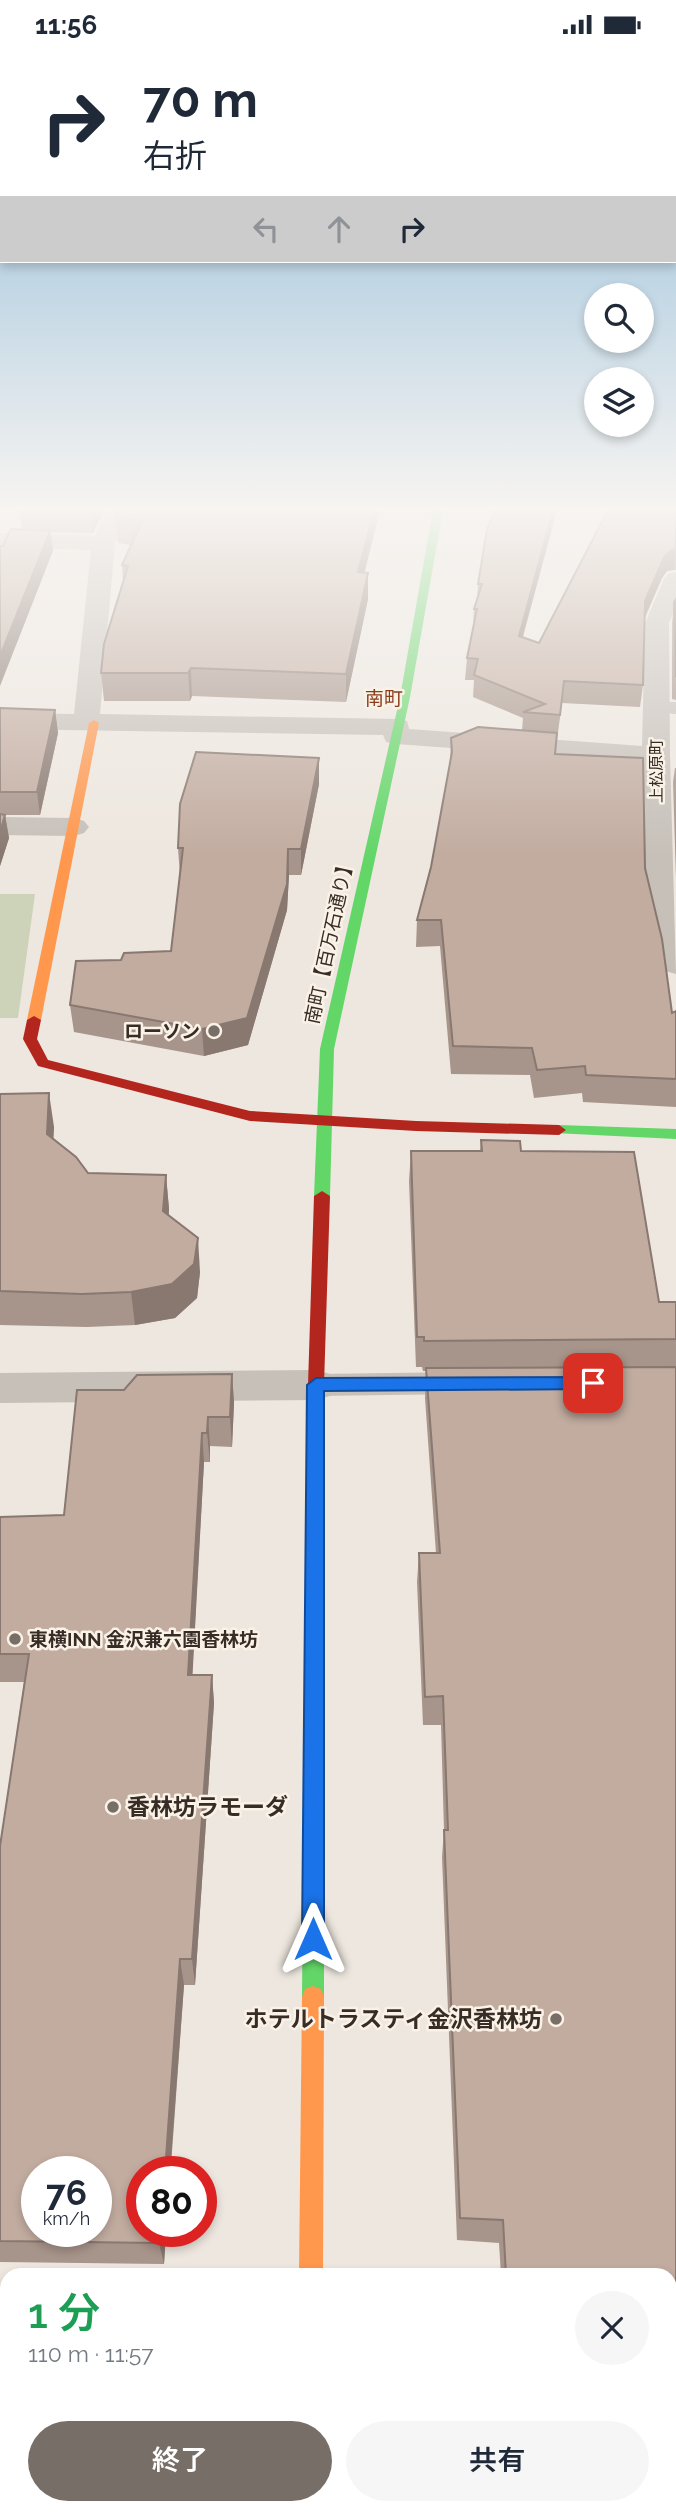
<!DOCTYPE html>
<html lang="ja">
<head>
<meta charset="utf-8">
<style>
  :root { --surface:#fff; --page:#f6f6f7; --text:#1f2937; --muted:#747a83; --accent:#776e67 }
  body { margin:0; font-family:Raleway,"Noto Sans JP",sans-serif; background:var(--page); color:var(--text); height:100vh; display:flex; flex-direction:column; font-size:26px; white-space:nowrap }
  * { box-sizing:border-box; margin:0 }
  p { font-size:23px; color:var(--muted) }
  .icon { flex:none; width:38px; height:38px; fill:none; stroke:currentColor; stroke-width:2; stroke-linecap:round; stroke-linejoin:round }
  .map { position:relative; flex:1; overflow:hidden }
  .panel { position:absolute; left:0px; top:2219px; width:677px; height:247px; display:flex; flex-direction:column; background:var(--surface); border-radius:21px 21px 0 0; box-shadow:0 4px 10px #0003 }
  .panel>* { flex:none }
  .guide { position:absolute; left:0px; top:0px; width:677px; height:214px; box-shadow:0 4px 10px #0003; background:#fff; color:var(--text); overflow:hidden }
  .buttons { position:absolute; left:584px; top:234px; display:grid; gap:14px }
  .buttons a { display:grid; place-items:center; width:70px; height:70px; border-radius:50%; background:var(--surface); box-shadow:0 4px 10px #0003; font-size:35px }
  .speed { position:absolute; left:21px; top:2107px; display:flex; gap:14px; font-size:35px; font-weight:700; text-align:center }
  .speed>* { display:grid; place-content:center; width:91px; height:91px; border-radius:50%; background:var(--surface); box-shadow:0 4px 10px #0003; line-height:1 }
  .speed small { font-size:18px; font-weight:400 }
  .speed .limit { border:10px solid #d22; background:#fff; color:#111 }
  .pin { position:absolute; display:grid; place-items:center; width:60px; height:60px; color:#fff; margin:-30px; border-radius:14px; box-shadow:0 4px 10px #0006 }
  .me { position:absolute; width:77px; margin:-38px; rotate:0deg; stroke-linejoin:round; filter:drop-shadow(0 0 5px #0008) }
  .turn { display:flex; align-items:center; gap:24px; height:147px; padding:0 28px; font-size:32px }
  .turn .icon { width:91px; height:91px; stroke-width:2.5 }
  .turn b { display:block; font-size:49px; line-height:60px }
  .lanes { display:flex; align-items:center; height:66px; padding:0 28px; background:#0003; justify-content:center; gap:35px; direction:ltr }
  .lanes .off { opacity:.35 }
  .round { display:grid; place-items:center; flex:none; width:74px; height:74px; border-radius:37px; background:var(--page) }
  .head { display:flex; align-items:center; justify-content:space-between; height:119px; padding:0 28px }
  h1 { font-size:42px; font-weight:600; line-height:52px; color:#1e9e55 }
  .action { display:flex; gap:14px; margin-top:auto; padding:14px 28px }
  .action a { flex:1; height:80px; border-radius:42px; background:var(--accent); color:#fff; font-size:28px; font-weight:600; line-height:80px; text-align:center }
  .action a+a { background:var(--page); color:var(--text) }
  .status { display:flex; justify-content:space-between; align-items:center; height:49px; padding:0 35px; background:var(--surface); direction:ltr }
  .status svg { height:19px; fill:currentColor }
  .map>svg:first-child { display:block }
  .green { fill:#cdd3b8 }
  .lines { fill:none; stroke-linecap:round; stroke-linejoin:round }
  .lane { fill:#c6c0b9; fill-rule:evenodd }
  .street { fill:#c6c0b9; fill-rule:evenodd }
  .fast { fill:#63d668; fill-rule:evenodd }
  .slow { fill:#ff974d; fill-rule:evenodd }
  .jam { fill:#b3261e; fill-rule:evenodd }
  .wall { fill:#a7948a }
  .shaded-wall { fill:#887870 }
  .building { fill:#c2aca0; stroke:#887870; stroke-width:2; fill-rule:evenodd }
  .route { fill:#1a73e8; stroke:#114b97; stroke-width:2 }
  .poi-dot { fill:#776e67; stroke:#faf2e6; stroke-width:2.5 }
  .labels { text-anchor:middle; stroke-width:5; stroke-linejoin:round; paint-order:stroke }
  .far-street-label { font-size:16px; fill:#372d26; stroke:#faf2e6 }
  .far-quarter-label { font-size:19px; fill:#8a3d1b; stroke:#faf2e6 }
  .street-label { font-size:19px; fill:#372d26; stroke:#faf2e6 }
  .poi-label { font-size:19px; font-weight:bold; fill:#372d26; stroke:#faf2e6; text-anchor:end }
  .near-poi-label { font-size:23px; font-weight:bold; fill:#372d26; stroke:#faf2e6; text-anchor:start }
</style>
</head>
<body>
<div class="status"><b>11:56</b><svg viewBox="0 0 49 12"><path d="M0 12V9h3v3zM5 12V6h3v6zM10 12V3h3v9zM15 12V0h3v12zM26 1h20v11H26zM47 4h2v5h-2z"/></svg></div>
<div class="map">
<svg width="676" height="2465" viewBox="0 0 676 2465">
  <rect width="100%" height="100%" fill="#ede7df"/>
  <polygon class="green" points="0,845 35,845 18,969 0,969"/>
  <g class="lines">
    <g class="lane">
      <polygon points="657,653 676,653 676,665 650,663 647,659"/>
      <polygon points="463,1323 473,1326 478,1334 473,1342 463,1345 316,1347 306,1344 301,1336 306,1328 316,1325"/>
    </g>
    <g class="street">
      <polygon points="107,461 129,461 115,494 100,665 397,670 407,672 409,680 642,697 645,574 664,530 668,525 676,523 676,558 669,574 670,706 676,925 665,922 660,915 644,845 642,713 396,695 386,693 383,686 0,680 0,664 74,665 91,501 0,498 0,484 95,487"/>
      <polygon points="0,768 74,769 84,772 89,778 84,784 74,787 0,786"/>
      <polygon points="316,1321 330,1325 336,1336 330,1347 316,1351 0,1354 0,1324"/>
      <rect x="0" y="2264" width="7" height="60"/>
    </g>
    <g class="fast">
      <polygon points="433,461 443,461 410,648 334,1000 330,1147 322,1152 314,1147 320,1000 400,648"/>
      <polygon points="559,1076 676,1080 676,1090 554,1084 552,1081"/>
      <polygon points="315,1523 321,1526 324,1531 324,1948 321,1956 313,1959 305,1956 302,1948 306,1531 309,1526"/>
    </g>
    <g class="slow">
      <polygon points="94,671 99,674 41,971 34,975 27,971 89,674"/>
      <polygon points="313,1937 321,1940 324,1948 323,2226 299,2226 302,1948 305,1940"/>
      <rect x="299" y="2459" width="26" height="6"/>
    </g>
    <g class="jam">
      <polygon points="34,967 41,971 37,990 48,1011 250,1062 416,1072 559,1076 566,1081 559,1086 416,1082 250,1072 38,1017 23,990 27,971"/>
      <polygon points="322,1142 330,1147 324,1336 324,1531 321,1536 315,1539 309,1536 306,1531 308,1336 314,1147"/>
    </g>
  </g>
  <g class="wall">
    <polygon points="20,461 104,461 93,484 51,483 53,502 3,497 22,481"/>
    <polygon points="119,461 364,523 368,550 346,653 192,647 190,652 104,652 101,624 123,533 122,516 131,496 118,494 115,468"/>
    <polygon points="491,461 557,461 523,588 539,594 676,461 676,521 667,522 662,529 645,569 643,636 640,658 562,654 555,705 645,819 672,964 676,962 676,1058 583,1053 582,1044 534,1049 530,1026 451,1025 440,897 416,898 417,871 431,818 450,717 451,689 522,681 523,669 473,648 474,631 465,631 467,609 473,577 474,560 477,550 478,535 494,462 491,462"/>
    <polygon points="676,550 676,651 672,650 672,575 674,553"/>
    <polygon points="0,659 55,661 58,684 40,766 5,766 9,789 0,817"/>
    <polygon points="319,709 319,735 301,826 289,826 287,861 248,996 204,1007 74,983 70,956 121,911 171,902 180,826 178,799"/>
    <polygon points="675,719 676,719 676,829 673,733"/>
    <polygon points="0,1045 54,1078 53,1090 88,1124 166,1126 169,1160 169,1167 200,1223 197,1249 175,1269 135,1276 87,1278 0,1276"/>
    <polygon points="481,1091 521,1102 659,1253 676,1253 676,2465 514,2465 514,2459 670,2459 670,2226 501,2226 499,2194 457,2191 442,1808 444,1781 441,1676 423,1676 417,1533 419,1504 436,1504 425,1349 426,1322 423,1322 422,1318 416,1318 409,1132 411,1102 480,1102"/>
    <polygon points="232,1325 234,1354 232,1398 210,1397 210,1413 204,1413 192,1626 212,1626 214,1654 195,1936 184,1936 164,2215 0,2213 0,1797 24,1633 0,1633 0,1468 64,1466 124,1341"/>
  </g>
  <g class="shaded-wall">
    <polygon points="91,461 104,461 93,484"/>
    <polygon points="374,461 380,461 358,550 358,523"/>
    <polygon points="553,461 557,461 517,608 519,587"/>
    <polygon points="50,482 53,502 0,637 0,607"/>
    <polygon points="676,500 675,520 667,522 662,529 642,574 645,552 664,508 670,502"/>
    <polygon points="368,524 368,550 346,653 346,625"/>
    <polygon points="191,619 192,647 190,652 188,624"/>
    <polygon points="55,661 58,684 40,766 37,743"/>
    <polygon points="319,709 319,735 301,826 301,800"/>
    <polygon points="5,766 9,789 0,817 0,783"/>
    <polygon points="288,800 289,826 287,861 248,996 204,1007 202,980"/>
    <polygon points="49,1044 54,1078 52,1118 47,1085"/>
    <polygon points="166,1126 169,1160 166,1196 163,1162"/>
    <polygon points="198,1189 200,1223 197,1249 175,1269 135,1276 131,1243"/>
    <polygon points="232,1325 234,1354 232,1398 230,1368"/>
    <polygon points="208,1368 210,1397 210,1413 207,1384"/>
    <polygon points="202,1384 204,1413 191,1654 188,1626"/>
    <polygon points="212,1626 214,1654 195,1936 192,1910"/>
    <polygon points="180,1910 184,1936 170,2123 165,2123"/>
    <polygon points="160,2182 166,2182 164,2215 159,2194"/>
    <polygon points="159,2459 166,2459 165,2465 158,2465"/>
  </g>
  <g class="building">
    <polygon points="119,461 374,461 358,523 368,524 346,625 191,619 188,624 101,624 104,595 128,517 122,516 142,472 115,468"/>
    <polygon points="495,461 553,461 519,587 539,594 608,461 676,461 676,500 670,502 664,508 645,552 643,636 564,632 560,666 523,663 545,655 474,626 478,610 467,609 477,560 474,560 482,535 478,535 487,480"/>
    <polygon points="11,480 50,482 0,607 0,497 3,497"/>
    <polygon points="676,550 676,628 674,553"/>
    <polygon points="0,659 55,661 37,743 0,743"/>
    <polygon points="478,678 557,684 555,705 643,709 645,819 662,890 672,964 676,962 676,1030 586,1026 585,1017 537,1021 532,999 453,997 441,871 417,871 431,818 452,703 451,689"/>
    <polygon points="196,703 319,709 301,800 288,800 287,835 247,969 202,980 70,956 76,912 121,911 124,904 171,902 183,799 178,799 180,755"/>
    <polygon points="0,765 5,766 0,783"/>
    <polygon points="49,1044 47,1085 76,1108 88,1124 166,1126 163,1162 198,1189 194,1215 172,1235 131,1243 82,1245 0,1242 0,1045"/>
    <polygon points="481,1091 520,1092 521,1102 634,1103 659,1253 676,1253 676,1290 424,1292 424,1288 417,1288 411,1102 482,1102"/>
    <polygon points="676,1318 676,2465 520,2465 520,2459 670,2459 670,2226 506,2226 503,2171 460,2169 444,1781 448,1781 443,1647 425,1648 419,1504 440,1504 426,1319"/>
    <path d="M232 1325 230 1368H208L207 1384H202L188 1626H212L192 1910H180L165 2123H142V2182H160L159 2194 0 2192V1797L29 1605H0V1468L64 1466 77 1341H124L137 1326ZM37 2123H96V2182H37Z"/>
    <polygon points="0,2352 7,2352 7,2459 159,2459 158,2465 0,2465"/>
  </g>
  <linearGradient id="sky" x2="0" y2="1"><stop stop-color="#89b8d8"/><stop offset="0.57" stop-color="#f7f4f1"/><stop offset="1" stop-color="#f7f4f1" stop-opacity="0"/></linearGradient>
  <rect width="676" height="806" fill="url(#sky)"/>
  <polygon class="route" points="593,1328 601,1334 593,1340 324,1342 324,1890 321,1897 313,1901 306,1897 302,1890 307,1336 316,1329"/>
  <g class="poi-dot">
    <circle cx="214" cy="982" r="7"/>
    <circle cx="15" cy="1590" r="7"/>
    <circle cx="113" cy="1758" r="7"/>
    <circle cx="556" cy="1970" r="7"/>
  </g>
  <g class="labels">
    <g class="far-street-label">
      <text transform="translate(656 722) rotate(-90)" y="6">上松原町</text>
    </g>
    <g class="far-quarter-label">
      <text x="384" y="656">南町</text>
    </g>
    <g class="street-label">
      <text transform="translate(329 891) rotate(-78)" y="7">南町【百万石通り】</text>
    </g>
    <g class="poi-label">
      <text x="200" y="989">ローソン</text>
      <text x="29" y="1597" text-anchor="start">東横INN 金沢兼六園香林坊</text>
    </g>
    <g class="near-poi-label">
      <text x="127" y="1766">香林坊ラモーダ</text>
      <text x="542" y="1978" text-anchor="end">ホテルトラスティ金沢香林坊</text>
    </g>
  </g>
</svg>
<div class="buttons">
<a><svg class="icon" aria-label="search" viewBox="0 0 24 24"><circle cx="10" cy="10" r="6"/><path d="M15 15l6 6"/></svg></a>
<a><svg class="icon" aria-label="layers" viewBox="0 0 24 24"><path d="M12 4l9 5-9 5-9-5zM3 14l9 5 9-5"/></svg></a>
</div>
<div class="speed"><div>76<small>km/h</small></div><div class="limit">80</div></div>
<div class="pin" style="left:593px;top:1334px;background:#d93025"><svg class="icon" aria-label="arrive" viewBox="0 0 24 24"><path d="M6 21V4h12l-3 4 3 4H6"/></svg></div>
<svg class="me" style="left:313px;top:1890px" viewBox="-20 -20 40 40"><path d="M0-17L14 15 0 8-14 15z" fill="#1a73e8" stroke="#fff" stroke-width="4"/></svg>
<div class="guide">
<div class="turn"><svg class="icon" aria-label="right" viewBox="0 0 24 24"><path d="M7 20v-9h11M14 6l5 5-5 5"/></svg><div><b>70 m</b>右折</div></div>
<div class="lanes"><svg class="icon off" aria-label="left" viewBox="0 0 24 24"><path d="M17 20v-9H6M10 6l-5 5 5 5"/></svg><svg class="icon off" aria-label="ahead" viewBox="0 0 24 24"><path d="M12 20V5M6 11l6-6 6 6"/></svg><svg class="icon" aria-label="right" viewBox="0 0 24 24"><path d="M7 20v-9h11M14 6l5 5-5 5"/></svg></div>
</div>
<section class="panel">
<div class="head"><div><h1>1 分</h1><p>110 m · 11:57</p></div><a class="round"><svg class="icon" aria-label="close" viewBox="0 0 24 24"><path d="M6 6l12 12M18 6L6 18"/></svg></a></div>
<div class="action"><a>終了</a><a>共有</a></div>
</section>
</div>
</body>
</html>
